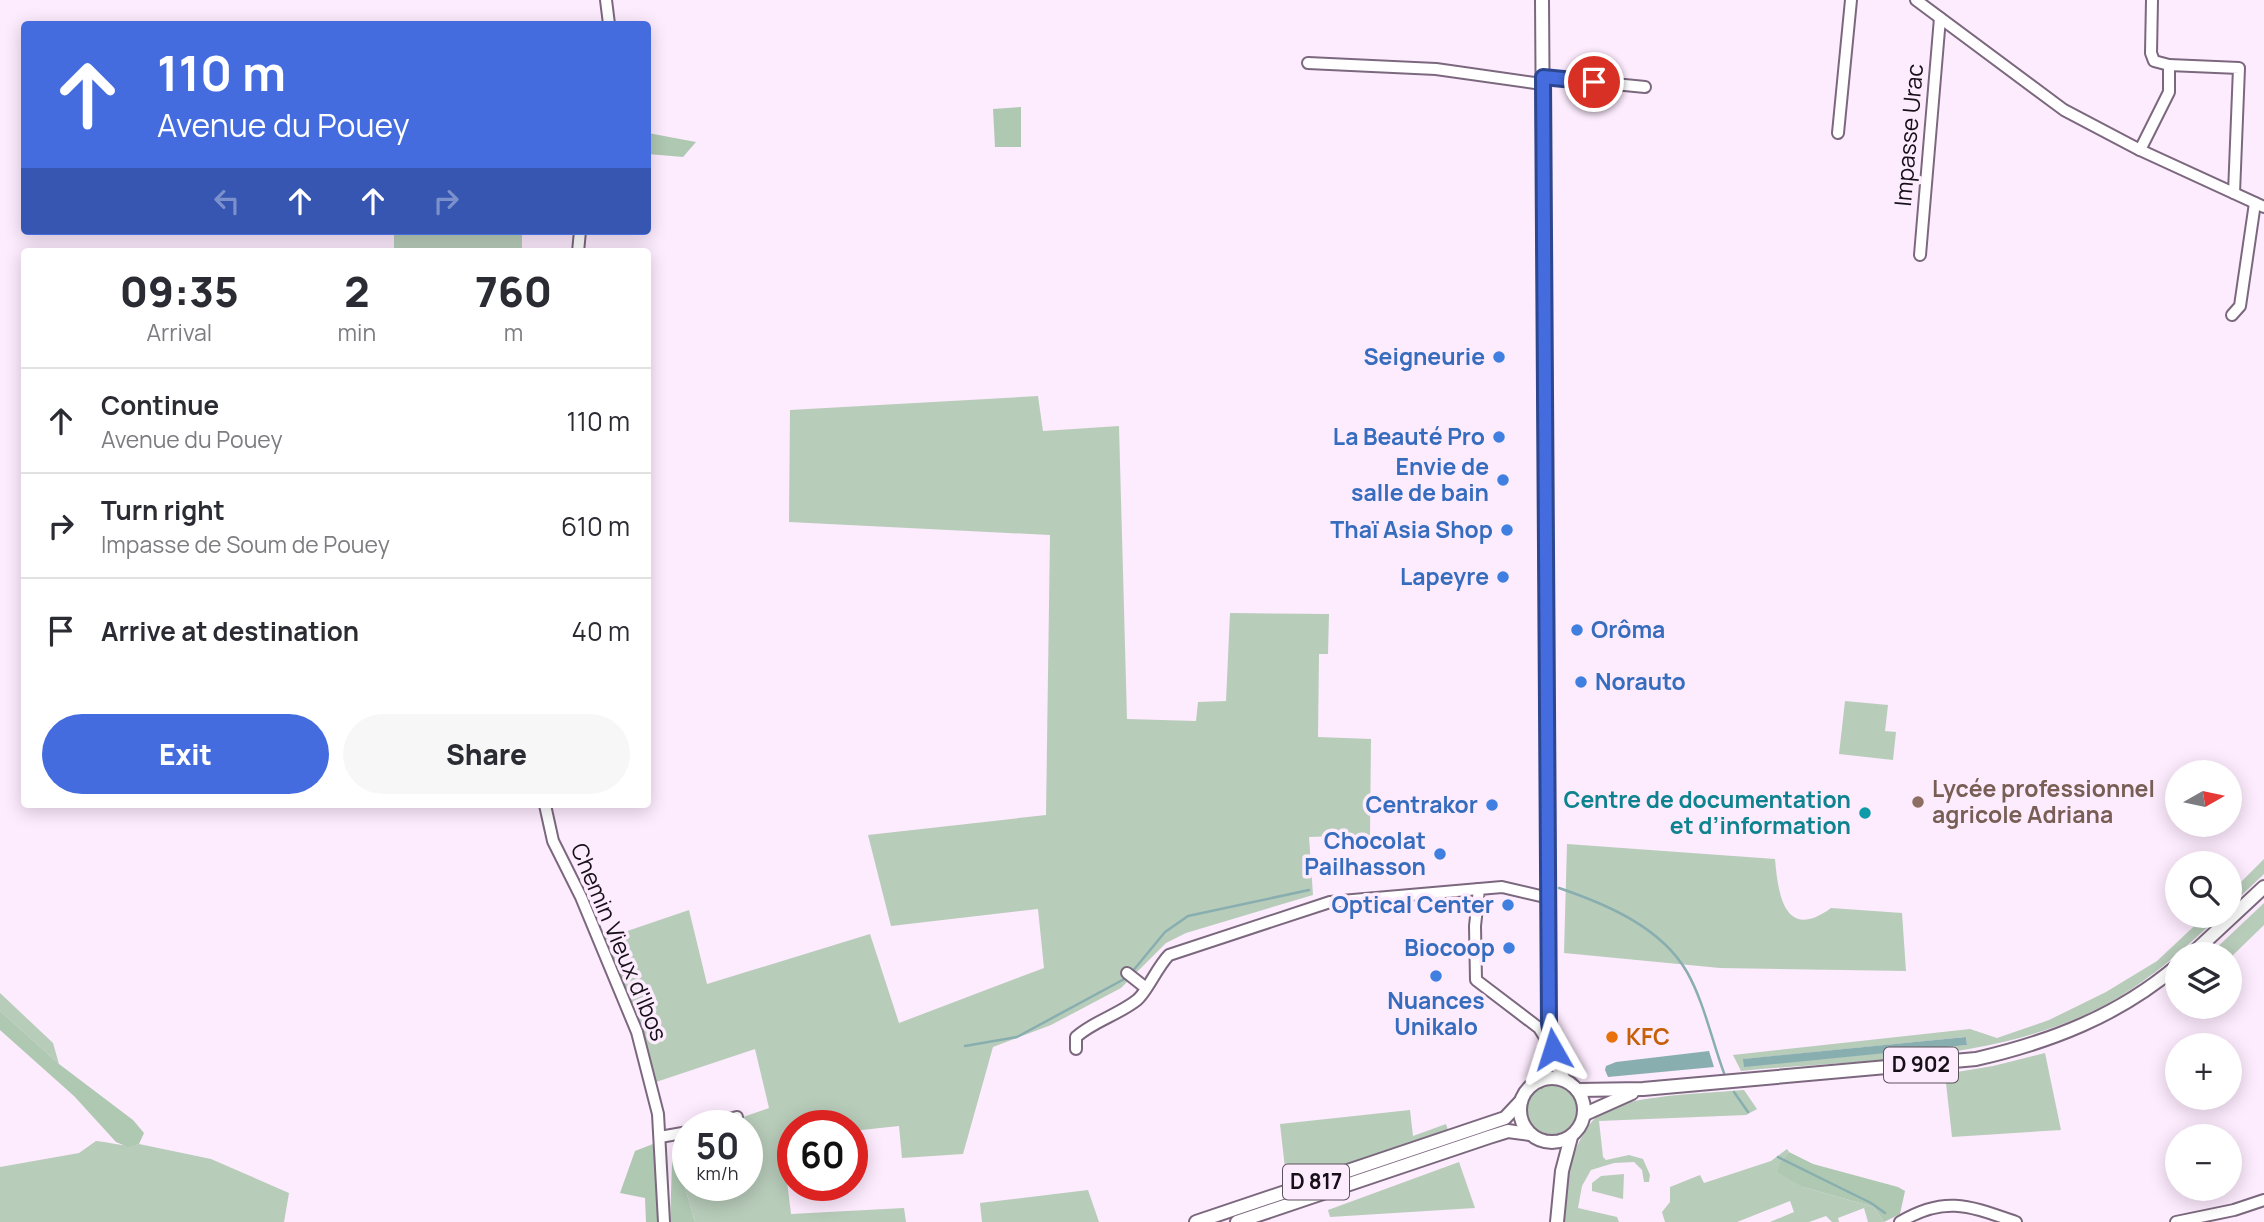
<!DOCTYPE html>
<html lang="en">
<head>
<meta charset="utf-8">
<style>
  :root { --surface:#fff; --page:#f7f7f7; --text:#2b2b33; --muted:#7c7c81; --line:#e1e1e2; --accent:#446cde }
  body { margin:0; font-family:Manrope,sans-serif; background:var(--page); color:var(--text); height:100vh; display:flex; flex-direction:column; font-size:26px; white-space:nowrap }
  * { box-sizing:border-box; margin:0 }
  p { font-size:23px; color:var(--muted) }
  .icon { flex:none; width:38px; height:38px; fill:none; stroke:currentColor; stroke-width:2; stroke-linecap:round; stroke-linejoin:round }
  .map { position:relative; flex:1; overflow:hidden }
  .details { position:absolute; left:21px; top:248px; width:630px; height:560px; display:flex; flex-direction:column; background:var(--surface); border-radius:7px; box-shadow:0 4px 18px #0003 }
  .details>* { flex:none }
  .guide { position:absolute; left:21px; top:21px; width:630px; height:214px; border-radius:7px; box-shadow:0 4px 18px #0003; background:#446cde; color:#fff; overflow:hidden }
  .needle { width:46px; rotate:81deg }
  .buttons { position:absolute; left:2165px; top:760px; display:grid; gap:14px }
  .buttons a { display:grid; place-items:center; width:77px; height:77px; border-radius:50%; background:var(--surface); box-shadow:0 4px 18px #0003; font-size:35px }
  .speed { position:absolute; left:672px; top:1110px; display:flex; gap:14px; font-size:35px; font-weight:700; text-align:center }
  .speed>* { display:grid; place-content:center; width:91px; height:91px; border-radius:50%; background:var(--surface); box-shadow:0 4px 18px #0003; line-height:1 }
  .speed small { font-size:18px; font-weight:400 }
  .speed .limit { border:10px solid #d22; background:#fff; color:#111 }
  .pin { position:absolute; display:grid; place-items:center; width:60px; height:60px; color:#fff; margin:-30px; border:4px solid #fff; border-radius:50%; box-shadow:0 2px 7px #0007 }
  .me { position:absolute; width:77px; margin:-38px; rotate:354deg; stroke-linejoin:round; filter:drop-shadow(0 0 5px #0008) }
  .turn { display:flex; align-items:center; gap:24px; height:147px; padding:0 21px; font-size:32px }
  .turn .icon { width:91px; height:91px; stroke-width:2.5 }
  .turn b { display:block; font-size:49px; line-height:60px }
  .lanes { display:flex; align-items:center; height:66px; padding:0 21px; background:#0003; justify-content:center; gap:35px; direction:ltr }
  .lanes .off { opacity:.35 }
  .eta { display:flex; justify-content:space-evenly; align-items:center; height:119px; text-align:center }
  .eta b { font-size:42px; font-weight:800; line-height:49px }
  .button { display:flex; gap:14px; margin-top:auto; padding:14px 21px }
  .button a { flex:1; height:80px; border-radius:42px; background:var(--accent); color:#fff; font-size:28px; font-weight:800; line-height:80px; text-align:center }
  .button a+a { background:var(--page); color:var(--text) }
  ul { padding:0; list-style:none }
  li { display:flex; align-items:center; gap:21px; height:105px; padding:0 21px; border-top:2px solid var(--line) }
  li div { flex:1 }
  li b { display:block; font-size:26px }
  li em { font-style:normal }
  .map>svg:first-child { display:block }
  .green { fill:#b8ccba; fill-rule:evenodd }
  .forest { fill:#afc8b2 }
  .water { fill:#88aeb0 }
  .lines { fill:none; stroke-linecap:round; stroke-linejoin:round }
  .stream { stroke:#88aeb0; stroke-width:2.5 }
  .minor-casing { stroke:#7c687e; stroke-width:14 }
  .major-casing { stroke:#7c687e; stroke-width:16 }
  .minor { stroke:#fff; stroke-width:10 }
  .major { stroke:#fff; stroke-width:12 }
  .route-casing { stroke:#2c4690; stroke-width:18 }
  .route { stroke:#446cde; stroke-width:12 }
  .shop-dot { fill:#3f7fe0; stroke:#fdebfe; stroke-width:2.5 }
  .education-dot { fill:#8d6e63; stroke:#fdebfe; stroke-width:2.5 }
  .culture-dot { fill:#0f9aa8; stroke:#fdebfe; stroke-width:2.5 }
  .food-dot { fill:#e8710a; stroke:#fdebfe; stroke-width:2.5 }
  .labels { text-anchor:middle; stroke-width:7; stroke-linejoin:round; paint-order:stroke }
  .shield { fill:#fdebfe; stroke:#5c525d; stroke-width:2 }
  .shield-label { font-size:21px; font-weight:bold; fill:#171018 }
  .street-label { font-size:23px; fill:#171018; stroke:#fdebfe }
  .shop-label { font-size:23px; font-weight:bold; fill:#366cbe; stroke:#fdebfe; text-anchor:end }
  .education-label { font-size:23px; font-weight:bold; fill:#785e54; stroke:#fdebfe; text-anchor:start }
  .culture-label { font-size:23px; font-weight:bold; fill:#0d838f; stroke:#fdebfe; text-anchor:end }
  .food-label { font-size:23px; font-weight:bold; fill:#c56008; stroke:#fdebfe; text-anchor:start }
</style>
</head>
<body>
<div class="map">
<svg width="2264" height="1222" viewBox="0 0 2264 1222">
  <rect width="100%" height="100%" fill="#fdebfe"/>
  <g class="green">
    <rect x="394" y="235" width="128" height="17"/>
    <polygon points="1038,396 1043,431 1119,426 1127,719 1196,721 1198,702 1226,701 1230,613 1329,614 1328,654 1319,654 1318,737 1371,739 1370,835 1309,837 1313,895 1186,933 1166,943 1121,988 1051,1025 993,1047 963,1154 902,1158 899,1126 852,1131 852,1125 793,1125 793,1138 782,1140 791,1214 904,1208 906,1222 695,1222 679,1167 672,1164 674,1141 688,1136 688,1185 747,1185 747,1125 720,1125 769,1108 755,1049 647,1085 631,1031 595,942 689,910 707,984 870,934 899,1023 1044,968 1038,909 891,926 868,835 1046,815 1050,535 789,522 790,410"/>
    <polygon points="1845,701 1888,705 1885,731 1896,732 1893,760 1839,754"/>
    <path d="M1567 844 1775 859C1778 895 1785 942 1831 908L1902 913 1906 971 1720 968 1564 953Z"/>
    <polygon points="2264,859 2264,874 2230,906 2230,893"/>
    <polygon points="2264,903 2264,925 2230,958 2230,954 2210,954"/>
    <path d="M2206 915H2220C2184 950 2142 987 2097 1009 1988 1063 1859 1059 1741 1071L1733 1055 1970 1029 1997 1038 2049 1020 2106 992 2157 961ZM1966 1037 1967 1045 1744 1066V1059Z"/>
    <polygon points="0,993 53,1043 59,1064 0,1011"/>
    <polygon points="2045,1053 2061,1130 1952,1137 1945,1074 1993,1066"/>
    <circle cx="1552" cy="1109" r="25"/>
    <path d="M1744 1090 1757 1109 1746 1115 1599 1121 1603 1157 1606 1160 1629 1155 1643 1159 1650 1175 1649 1182H1644L1642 1170 1634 1162 1614 1163 1591 1170 1582 1186 1578 1208 1617 1217 1619 1222H1563C1565 1186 1570 1143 1597 1116 1617 1095 1713 1093 1744 1090Z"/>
    <polygon points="1410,1110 1413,1136 1446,1124 1448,1130 1287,1186 1280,1124"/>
    <path d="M96 1141C111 1142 125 1148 139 1144L211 1159 289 1193 284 1222H0V1167L79 1153Z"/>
    <polygon points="1787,1149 1789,1152 1781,1161 1803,1187 1874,1207 1884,1222 1868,1222 1864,1208 1838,1218 1839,1222 1832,1222 1826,1216 1809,1222 1770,1222 1794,1212 1790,1201 1737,1222 1665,1222 1662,1212 1670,1202 1670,1187 1700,1175 1704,1183 1771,1161"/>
    <polygon points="1459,1162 1475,1208 1330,1217 1328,1210"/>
    <polygon points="1624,1174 1623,1199 1592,1191 1592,1183 1601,1176"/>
    <polygon points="1088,1190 1099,1222 982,1222 980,1203"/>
  </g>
  <g class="forest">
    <polygon points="1021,107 1021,147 995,147 993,109"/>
    <polygon points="648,133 696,142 683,157 648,154"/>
    <polygon points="0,1011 59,1064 133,1120 144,1133 139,1144 128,1147 116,1142 74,1096 0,1030"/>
    <polygon points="653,1144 656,1151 659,1222 646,1222 645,1198 620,1193 635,1151"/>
    <polygon points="1789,1152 1813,1164 1898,1187 1905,1191 1900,1214 1884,1222 1874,1207 1803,1187 1777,1172 1781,1161"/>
    <polygon points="672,1164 679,1167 695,1222 670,1222"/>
  </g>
  <g class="water">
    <polygon points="1966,1037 1967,1045 1744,1067 1743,1059"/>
    <polygon points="1709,1051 1714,1067 1608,1077 1605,1070 1606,1066 1616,1062"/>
  </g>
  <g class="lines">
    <g class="stream">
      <path d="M1559 888C1606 904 1661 927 1687 972 1704 1002 1712 1041 1724 1073"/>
      <polyline points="1132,972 1165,932 1188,916 1309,890"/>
      <polyline points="965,1046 1017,1037 1128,977"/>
      <polyline points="1734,1092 1748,1112"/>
      <polyline points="1778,1157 1871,1203 1885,1213"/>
    </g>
    <defs>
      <g id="minor">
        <polyline points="606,0 609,24"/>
        <polyline points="1916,0 2064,110 2140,150 2264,207"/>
        <polyline points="1308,63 1436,69 1542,84"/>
        <polyline points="2169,65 2239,68 2234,193"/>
        <polyline points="1543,77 1645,87"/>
        <polyline points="1838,133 1851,0"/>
        <polyline points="2140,150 2169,92 2169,65 2154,61 2151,53 2152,0"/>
        <polyline points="578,252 580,231"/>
        <polyline points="1920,255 1940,18"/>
        <polyline points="2232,315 2240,306 2255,203"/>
        <polyline points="545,805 553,841 581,897 637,1032 658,1114 664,1222"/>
        <polyline points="1127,973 1146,988"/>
        <polyline points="1546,1039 1539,1028 1476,980 1475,926 1479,889 1502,887 1549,898"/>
        <path d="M1076 1049V1037C1094 1021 1118 1015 1137 1000 1147 992 1157 967 1169 955L1330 902 1479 889"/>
        <polyline points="710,1125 737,1117"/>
        <polyline points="660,1137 688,1132"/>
        <path d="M1900 1222C1945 1195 1970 1206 2016 1222"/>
        <polyline points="2176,1222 2234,1210 2264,1200"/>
      </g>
      <g id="major">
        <polyline points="1542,0 1549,1023 1556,1063 1564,1080"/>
        <polyline points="2192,954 2264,887"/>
        <circle cx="1552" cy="1110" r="32"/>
        <polyline points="1539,1081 1544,1066 1547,1037"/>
        <path d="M1578 1090 1643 1089 1976 1059C2050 1042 2118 1016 2177 966"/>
        <polyline points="1585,1114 1632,1093"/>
        <polyline points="1196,1222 1505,1118 1521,1101"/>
        <polyline points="1237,1222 1489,1137 1508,1131 1530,1134"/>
        <polyline points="1557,1222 1562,1171 1571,1137"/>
      </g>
    </defs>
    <use href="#minor" class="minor-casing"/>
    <use href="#major" class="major-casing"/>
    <use href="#minor" class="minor"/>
    <use href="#major" class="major"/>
  </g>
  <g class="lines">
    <defs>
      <polyline id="route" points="1553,1049 1549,1023 1543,77 1594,82"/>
    </defs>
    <use href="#route" class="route-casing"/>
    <use href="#route" class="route"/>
  </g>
  <g class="shop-dot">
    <circle cx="1499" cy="357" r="7"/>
    <circle cx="1499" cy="437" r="7"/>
    <circle cx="1503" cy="480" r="7"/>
    <circle cx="1507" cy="530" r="7"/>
    <circle cx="1503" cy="577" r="7"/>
    <circle cx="1577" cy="630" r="7"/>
    <circle cx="1581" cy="682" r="7"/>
    <circle cx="1492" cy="805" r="7"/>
    <circle cx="1440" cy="854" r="7"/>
    <circle cx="1508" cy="905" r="7"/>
    <circle cx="1509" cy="948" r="7"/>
    <circle cx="1436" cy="976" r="7"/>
  </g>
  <circle class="education-dot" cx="1918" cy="802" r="7"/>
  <circle class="culture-dot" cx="1865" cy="813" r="7"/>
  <circle class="food-dot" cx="1612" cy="1037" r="7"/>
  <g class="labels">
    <g class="shield">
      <rect x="1884" y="1047.5" width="74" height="35" rx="5"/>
      <rect x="1283" y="1164.5" width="66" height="35" rx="5"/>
    </g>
    <g class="shield-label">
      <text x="1921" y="1072">D 902</text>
      <text x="1316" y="1189">D 817</text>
    </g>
    <g class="street-label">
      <text transform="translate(1909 135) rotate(-85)" y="8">Impasse Urac</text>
      <text transform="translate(619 942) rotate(67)" y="8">Chemin Vieux d'Ibos</text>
    </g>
    <g class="shop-label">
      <text x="1485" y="365">Seigneurie</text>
      <text x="1485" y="445">La Beauté Pro</text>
      <text x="1489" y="475">Envie de<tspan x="1489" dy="26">salle de bain</tspan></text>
      <text x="1493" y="538">Thaï Asia Shop</text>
      <text x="1489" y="585">Lapeyre</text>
      <text x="1591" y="638" text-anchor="start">Orôma</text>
      <text x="1595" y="690" text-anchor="start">Norauto</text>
      <text x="1478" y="813">Centrakor</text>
      <text x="1426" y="849">Chocolat<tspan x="1426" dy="26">Pailhasson</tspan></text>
      <text x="1494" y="913">Optical Center</text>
      <text x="1495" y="956">Biocoop</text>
      <text x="1436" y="1009" text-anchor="middle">Nuances<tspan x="1436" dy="26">Unikalo</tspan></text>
    </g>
    <g class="education-label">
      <text x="1932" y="797">Lycée professionnel<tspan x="1932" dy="26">agricole Adriana</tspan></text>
    </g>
    <g class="culture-label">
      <text x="1851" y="808">Centre de documentation<tspan x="1851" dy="26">et d’information</tspan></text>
    </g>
    <g class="food-label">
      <text x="1626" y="1045">KFC</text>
    </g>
  </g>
</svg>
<div class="buttons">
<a><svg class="needle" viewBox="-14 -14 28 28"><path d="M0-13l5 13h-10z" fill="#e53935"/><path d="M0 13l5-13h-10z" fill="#7c7c81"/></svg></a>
<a><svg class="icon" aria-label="search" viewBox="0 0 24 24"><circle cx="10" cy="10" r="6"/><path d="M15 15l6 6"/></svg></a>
<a><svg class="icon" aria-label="layers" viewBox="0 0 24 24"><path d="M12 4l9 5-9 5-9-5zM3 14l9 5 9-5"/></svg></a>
<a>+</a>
<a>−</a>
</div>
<div class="speed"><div>50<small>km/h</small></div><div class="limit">60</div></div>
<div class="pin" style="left:1594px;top:82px;background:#d93025"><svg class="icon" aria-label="arrive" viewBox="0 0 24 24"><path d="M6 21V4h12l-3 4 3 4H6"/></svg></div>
<svg class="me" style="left:1553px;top:1049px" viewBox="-20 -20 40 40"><path d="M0-17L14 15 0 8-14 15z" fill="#446cde" stroke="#fff" stroke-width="4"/></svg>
<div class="guide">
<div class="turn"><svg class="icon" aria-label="ahead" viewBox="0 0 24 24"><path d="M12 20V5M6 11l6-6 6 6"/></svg><div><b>110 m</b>Avenue du Pouey</div></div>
<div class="lanes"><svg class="icon off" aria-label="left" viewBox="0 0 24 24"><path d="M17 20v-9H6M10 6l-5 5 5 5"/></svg><svg class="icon" aria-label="ahead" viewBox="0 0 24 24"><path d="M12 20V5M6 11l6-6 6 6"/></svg><svg class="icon" aria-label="ahead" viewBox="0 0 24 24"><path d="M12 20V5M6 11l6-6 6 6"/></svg><svg class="icon off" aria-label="right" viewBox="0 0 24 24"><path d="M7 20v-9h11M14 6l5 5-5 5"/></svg></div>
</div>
<section class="details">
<div class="eta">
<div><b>09:35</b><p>Arrival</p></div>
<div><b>2</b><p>min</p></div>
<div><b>760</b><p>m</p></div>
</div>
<ul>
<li><svg class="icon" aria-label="ahead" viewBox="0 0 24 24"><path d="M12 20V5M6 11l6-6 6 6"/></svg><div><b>Continue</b><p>Avenue du Pouey</p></div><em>110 m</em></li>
<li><svg class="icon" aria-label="right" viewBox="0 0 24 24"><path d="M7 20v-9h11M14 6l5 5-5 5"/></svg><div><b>Turn right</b><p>Impasse de Soum de Pouey</p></div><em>610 m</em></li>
<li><svg class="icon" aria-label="arrive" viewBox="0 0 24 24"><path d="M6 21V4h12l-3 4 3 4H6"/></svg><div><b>Arrive at destination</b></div><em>40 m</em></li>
</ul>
<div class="button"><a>Exit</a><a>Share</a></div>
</section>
</div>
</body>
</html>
